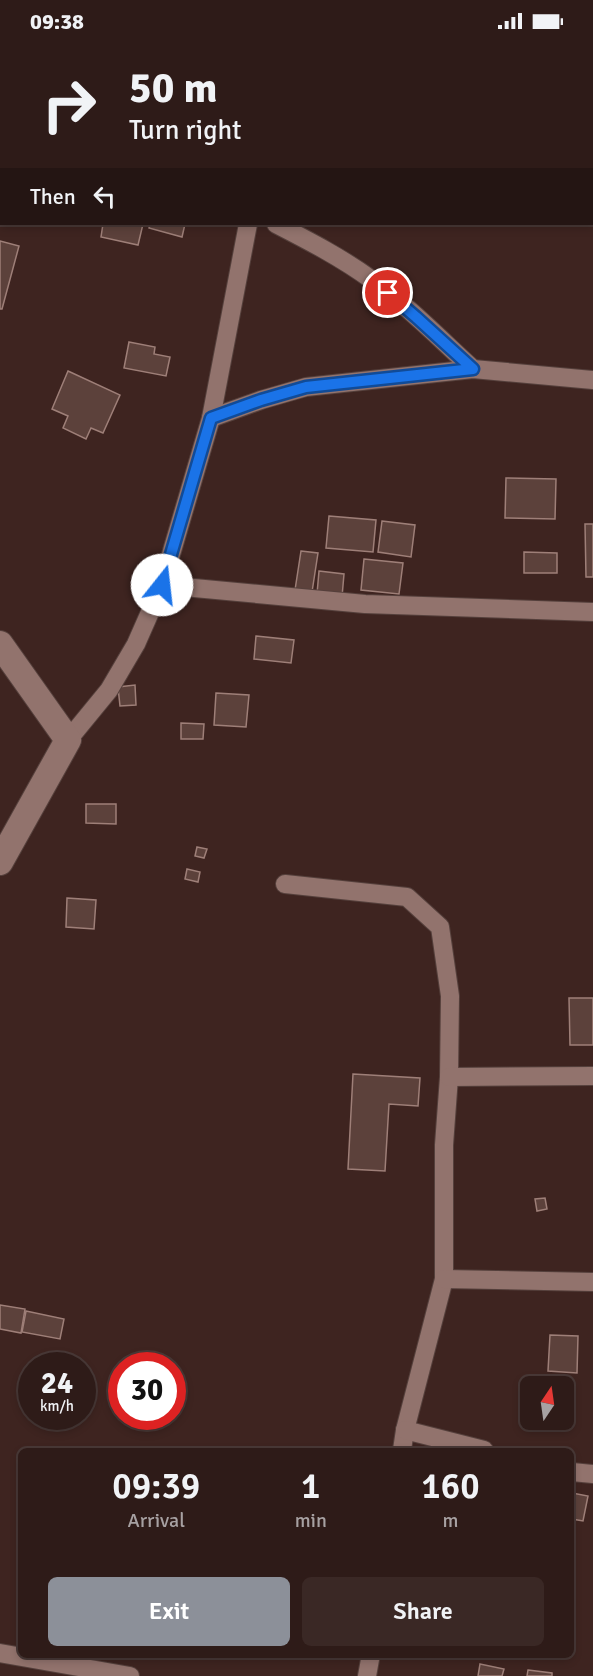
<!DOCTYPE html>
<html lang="en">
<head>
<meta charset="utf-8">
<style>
  :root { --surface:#2e1b18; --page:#3a2825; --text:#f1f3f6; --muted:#a7a1a2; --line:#493937; --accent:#8c9099 }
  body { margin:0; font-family:Signika,sans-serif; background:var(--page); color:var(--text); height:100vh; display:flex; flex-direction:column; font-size:22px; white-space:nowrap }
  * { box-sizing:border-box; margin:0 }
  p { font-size:20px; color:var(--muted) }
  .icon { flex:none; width:33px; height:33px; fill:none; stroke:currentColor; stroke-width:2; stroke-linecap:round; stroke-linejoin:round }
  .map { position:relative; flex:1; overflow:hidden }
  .details { position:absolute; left:18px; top:1406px; width:556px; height:210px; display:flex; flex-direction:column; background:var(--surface); border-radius:9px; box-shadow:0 3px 9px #0003,0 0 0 2px var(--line) }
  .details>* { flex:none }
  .guide { position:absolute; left:0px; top:0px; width:594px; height:183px; box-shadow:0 3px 9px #0003,0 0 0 2px var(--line); background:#2e1b18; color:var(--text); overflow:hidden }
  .needle { width:39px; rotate:13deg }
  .controls { position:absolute; left:520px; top:1334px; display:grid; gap:12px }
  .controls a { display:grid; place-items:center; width:54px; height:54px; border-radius:9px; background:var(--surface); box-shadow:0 3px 9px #0003,0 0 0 2px var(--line); font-size:30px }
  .speed { position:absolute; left:18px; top:1310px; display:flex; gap:12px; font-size:30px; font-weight:700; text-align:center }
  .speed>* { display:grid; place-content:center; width:78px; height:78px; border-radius:50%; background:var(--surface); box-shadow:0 3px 9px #0003,0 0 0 2px var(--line); line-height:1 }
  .speed small { font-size:15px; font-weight:400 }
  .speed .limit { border:9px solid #d22; background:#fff; color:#111 }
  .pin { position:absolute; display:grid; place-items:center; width:51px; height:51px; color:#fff; margin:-26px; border:3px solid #fff; border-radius:50%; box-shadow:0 2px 6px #0007 }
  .me { position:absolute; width:66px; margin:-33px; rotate:16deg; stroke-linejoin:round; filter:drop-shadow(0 0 4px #0008) }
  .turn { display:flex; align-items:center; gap:21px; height:126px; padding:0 30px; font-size:27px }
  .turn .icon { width:78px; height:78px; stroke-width:2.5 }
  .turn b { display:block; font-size:42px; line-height:51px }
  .then { display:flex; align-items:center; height:57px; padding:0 30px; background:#0003; gap:12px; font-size:22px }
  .eta { display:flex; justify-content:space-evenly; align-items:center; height:102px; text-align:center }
  .eta b { font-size:36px; font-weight:600; line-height:42px }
  .primary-button { display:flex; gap:12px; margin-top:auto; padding:12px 30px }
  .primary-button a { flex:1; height:69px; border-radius:9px; background:var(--accent); color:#fff; font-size:24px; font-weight:600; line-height:69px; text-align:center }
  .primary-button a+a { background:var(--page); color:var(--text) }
  .status { display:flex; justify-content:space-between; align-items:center; height:42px; padding:0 30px; background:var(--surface); direction:ltr }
  .status svg { height:16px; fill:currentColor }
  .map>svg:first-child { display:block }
  .building { fill:#5c413b; stroke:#9e7f78; stroke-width:1.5 }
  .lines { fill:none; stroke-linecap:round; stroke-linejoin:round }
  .minor-casing { stroke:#55403c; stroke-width:20 }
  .secondary-casing { stroke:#55403c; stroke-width:28 }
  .minor { stroke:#92736d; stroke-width:18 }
  .secondary { stroke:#92736d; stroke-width:26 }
  .route-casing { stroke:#114b97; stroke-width:15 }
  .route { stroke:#1a73e8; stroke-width:10 }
</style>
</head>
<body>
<div class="status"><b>09:38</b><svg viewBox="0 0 49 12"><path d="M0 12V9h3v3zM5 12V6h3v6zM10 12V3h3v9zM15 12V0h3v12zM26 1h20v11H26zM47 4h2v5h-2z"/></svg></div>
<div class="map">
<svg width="593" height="1634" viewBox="0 0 593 1634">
  <rect width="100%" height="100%" fill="#3e2420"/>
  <g class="building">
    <polygon points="103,182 143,182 138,203 101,195"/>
    <polygon points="150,182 185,182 182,195 149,186"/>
    <polygon points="0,199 19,204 2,267 0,267"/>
    <polygon points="129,300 155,305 154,312 170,315 166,334 124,326"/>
    <polygon points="68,329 120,353 103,391 91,386 86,397 63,386 68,374 52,367"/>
    <polygon points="506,436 556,437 555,477 505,476"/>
    <polygon points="329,474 376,478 373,510 326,506"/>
    <polygon points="382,479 415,483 411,515 378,510"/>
    <polygon points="585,482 593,482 593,535 586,535"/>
    <polygon points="301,509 318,511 312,550 295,548"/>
    <polygon points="524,510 557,511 557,531 524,531"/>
    <polygon points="364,517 403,521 399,552 361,548"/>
    <polygon points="319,529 344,532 342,555 317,552"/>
    <polygon points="256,594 294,598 291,621 254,617"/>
    <polygon points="135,643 136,663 120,664 118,645"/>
    <polygon points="216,651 249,653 246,685 214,683"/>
    <polygon points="181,681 204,682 203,697 181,697"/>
    <polygon points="86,762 116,762 116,782 86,781"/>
    <polygon points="197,805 207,807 204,816 195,814"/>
    <polygon points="187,827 200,830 198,840 185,837"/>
    <polygon points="67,856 96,858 94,887 66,885"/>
    <polygon points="569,956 593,956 593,1003 570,1003"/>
    <polygon points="353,1032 420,1036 418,1064 389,1062 385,1129 348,1127"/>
    <polygon points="545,1156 547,1167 537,1169 535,1157"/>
    <polygon points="0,1263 25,1267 21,1291 0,1287"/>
    <polygon points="26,1269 64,1277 60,1297 22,1290"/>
    <polygon points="550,1293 578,1294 577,1331 548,1329"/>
    <polygon points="572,1451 588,1454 583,1479 572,1477"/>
    <polygon points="480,1622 504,1627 502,1634 478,1634"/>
    <polygon points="528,1628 552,1631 552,1634 527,1634"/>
  </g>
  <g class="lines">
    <defs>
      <g id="minor">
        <polyline points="284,2 285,0"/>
        <path d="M276 182C309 199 342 216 372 238 408 264 440 297 473 327"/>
        <polyline points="211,376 261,358 306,345 473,327 593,338"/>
        <polyline points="162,543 365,562 593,570"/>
        <polyline points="68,698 109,648 136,602 162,543 211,376 248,182"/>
        <polyline points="285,842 407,855 440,885 450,954 449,1035 444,1103 444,1237 405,1388 402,1408"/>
        <polyline points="449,1035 593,1034"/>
        <polyline points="444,1237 593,1240"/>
        <polyline points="405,1388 484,1408"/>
        <polyline points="572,1430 593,1432"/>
        <polyline points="0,1611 130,1634"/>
        <polyline points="367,1634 371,1612"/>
      </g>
      <polyline id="secondary" points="0,602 68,698 0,820"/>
    </defs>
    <use href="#minor" class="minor-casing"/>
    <use href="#secondary" class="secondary-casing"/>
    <use href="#minor" class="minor"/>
    <use href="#secondary" class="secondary"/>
  </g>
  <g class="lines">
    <defs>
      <polyline id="route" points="162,543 211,376 261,358 306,345 473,327 416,275 388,251"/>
    </defs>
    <use href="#route" class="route-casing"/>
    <use href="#route" class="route"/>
  </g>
</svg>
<div class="controls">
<a><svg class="needle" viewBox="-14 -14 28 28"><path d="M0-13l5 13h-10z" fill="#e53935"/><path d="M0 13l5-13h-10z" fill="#a7a1a2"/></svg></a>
</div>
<div class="speed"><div>24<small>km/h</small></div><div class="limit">30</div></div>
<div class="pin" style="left:388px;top:251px;background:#d93025"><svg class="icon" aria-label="arrive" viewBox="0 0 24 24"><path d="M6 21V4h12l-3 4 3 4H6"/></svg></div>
<svg class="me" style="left:162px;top:543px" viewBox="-20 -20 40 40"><circle r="19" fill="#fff"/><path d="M0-13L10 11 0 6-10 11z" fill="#1a73e8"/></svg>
<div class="guide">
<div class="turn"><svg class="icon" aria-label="right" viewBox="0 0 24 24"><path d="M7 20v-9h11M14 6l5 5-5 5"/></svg><div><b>50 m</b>Turn right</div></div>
<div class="then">Then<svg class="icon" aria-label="left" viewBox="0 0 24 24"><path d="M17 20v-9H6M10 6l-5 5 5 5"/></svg></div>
</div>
<section class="details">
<div class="eta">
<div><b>09:39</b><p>Arrival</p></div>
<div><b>1</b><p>min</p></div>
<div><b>160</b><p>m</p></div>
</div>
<div class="primary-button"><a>Exit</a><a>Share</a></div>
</section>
</div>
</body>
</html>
